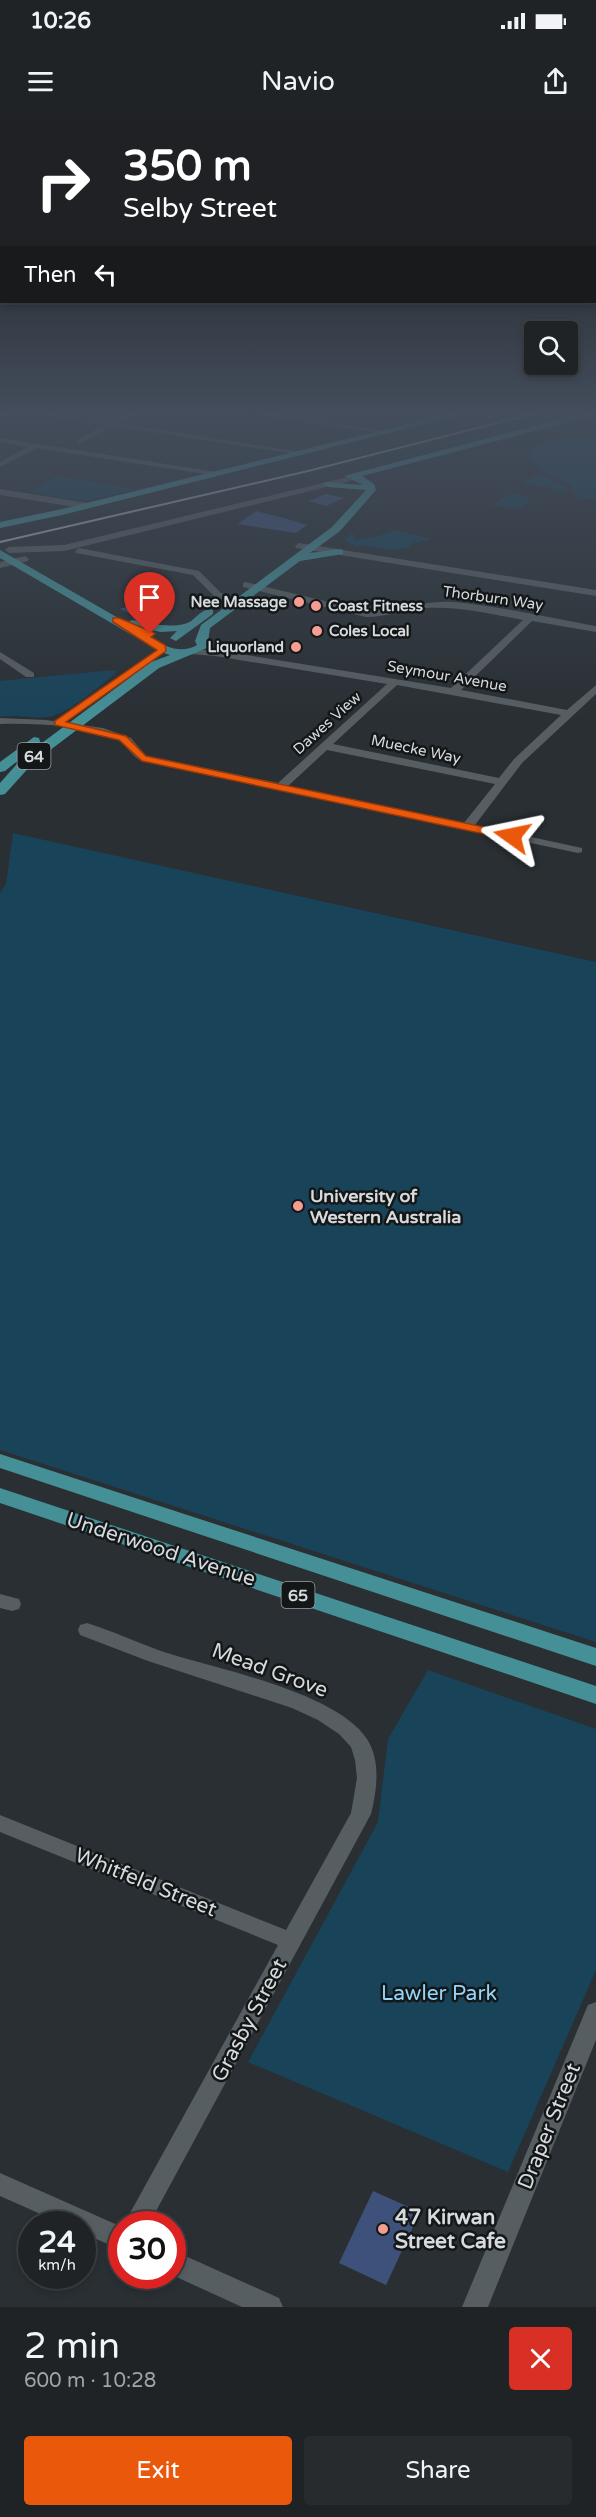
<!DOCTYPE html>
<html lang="en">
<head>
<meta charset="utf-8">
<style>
  :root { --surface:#1f2326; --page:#272b2e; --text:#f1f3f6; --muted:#a1a4a7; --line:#3c4043; --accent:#ea580c }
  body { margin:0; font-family:"Varela Round",sans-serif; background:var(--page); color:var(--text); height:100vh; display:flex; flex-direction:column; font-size:22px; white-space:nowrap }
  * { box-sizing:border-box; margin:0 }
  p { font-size:20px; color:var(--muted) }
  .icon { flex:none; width:33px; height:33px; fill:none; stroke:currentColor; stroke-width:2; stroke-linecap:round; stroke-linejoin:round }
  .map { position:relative; height:2187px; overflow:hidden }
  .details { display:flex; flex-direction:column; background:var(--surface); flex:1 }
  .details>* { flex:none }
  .guide { position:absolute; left:0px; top:0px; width:597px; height:183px; box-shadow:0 3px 9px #0003,0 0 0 2px var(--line); background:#202124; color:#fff; overflow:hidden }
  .tools { position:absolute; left:524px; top:201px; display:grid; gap:12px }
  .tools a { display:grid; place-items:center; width:54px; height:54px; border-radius:6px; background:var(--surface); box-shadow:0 3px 9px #0003,0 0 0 2px var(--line); font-size:30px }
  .speed { position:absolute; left:18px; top:2091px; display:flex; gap:12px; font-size:30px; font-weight:700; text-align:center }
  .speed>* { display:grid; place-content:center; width:78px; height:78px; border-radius:50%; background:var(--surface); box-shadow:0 3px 9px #0003,0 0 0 2px var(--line); line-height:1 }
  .speed small { font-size:15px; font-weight:400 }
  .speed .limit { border:9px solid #d22; background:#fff; color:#111 }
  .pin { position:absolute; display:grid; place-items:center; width:51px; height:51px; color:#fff; margin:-62px -26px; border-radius:50% 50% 50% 0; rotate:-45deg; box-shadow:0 0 6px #0007 }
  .pin .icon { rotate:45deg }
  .me { position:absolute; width:66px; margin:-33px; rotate:282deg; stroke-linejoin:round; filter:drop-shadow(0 0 4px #0008) }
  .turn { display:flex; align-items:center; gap:21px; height:126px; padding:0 24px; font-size:27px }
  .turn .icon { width:78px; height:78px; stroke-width:2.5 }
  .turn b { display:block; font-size:42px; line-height:51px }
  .then { display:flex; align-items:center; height:57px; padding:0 24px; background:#0003; gap:12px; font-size:22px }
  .round { display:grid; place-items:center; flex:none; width:63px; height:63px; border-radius:6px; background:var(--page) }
  .overview { display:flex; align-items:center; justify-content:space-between; height:102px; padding:0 24px }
  h1 { font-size:36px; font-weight:600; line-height:45px }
  .cta { display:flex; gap:12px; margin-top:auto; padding:12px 24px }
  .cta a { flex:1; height:69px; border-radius:6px; background:var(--accent); color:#fff; font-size:24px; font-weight:600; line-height:69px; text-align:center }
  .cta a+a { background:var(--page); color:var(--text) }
  .status { display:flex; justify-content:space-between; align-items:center; height:42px; padding:0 30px; background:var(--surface); direction:ltr }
  .status svg { height:16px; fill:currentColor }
  header { display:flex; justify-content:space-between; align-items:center; height:78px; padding:0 24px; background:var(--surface); font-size:27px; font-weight:600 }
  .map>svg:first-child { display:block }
  .green { fill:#194359 }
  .building { fill:#3d517a }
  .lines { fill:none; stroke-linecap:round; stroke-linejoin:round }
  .minor { fill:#575e62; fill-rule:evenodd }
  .major { fill:#459097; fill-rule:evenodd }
  .rail { stroke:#b1b6b9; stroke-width:2 }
  .route { fill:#ea580c; stroke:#983908; stroke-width:1.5 }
  .poi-dot { fill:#f59c93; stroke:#141718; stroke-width:2 }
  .labels { text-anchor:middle; stroke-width:5; stroke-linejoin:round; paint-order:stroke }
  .far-street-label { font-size:15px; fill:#d6dadd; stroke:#141718 }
  .far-poi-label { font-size:15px; font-weight:bold; fill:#d6dadd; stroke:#141718; text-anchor:end }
  .shield { fill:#141718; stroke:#9ca0a2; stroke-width:1.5 }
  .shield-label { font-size:16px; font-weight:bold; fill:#d6dadd }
  .poi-label { font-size:18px; font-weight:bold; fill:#d6dadd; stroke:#141718; text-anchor:start }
  .near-street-label { font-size:21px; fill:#d6dadd; stroke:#141718 }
  .near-park-label { font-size:21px; fill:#94d4f8; stroke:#141718 }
  .near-poi-label { font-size:21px; font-weight:bold; fill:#d6dadd; stroke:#141718; text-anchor:start }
</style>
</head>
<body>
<div class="status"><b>10:26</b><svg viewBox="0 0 49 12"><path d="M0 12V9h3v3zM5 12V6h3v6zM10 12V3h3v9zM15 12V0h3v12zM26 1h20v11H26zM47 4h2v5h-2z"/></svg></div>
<header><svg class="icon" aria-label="menu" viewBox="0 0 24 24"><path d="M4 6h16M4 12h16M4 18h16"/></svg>Navio<svg class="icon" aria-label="share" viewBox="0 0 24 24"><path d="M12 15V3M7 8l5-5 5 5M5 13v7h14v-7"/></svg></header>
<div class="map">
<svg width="596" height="2187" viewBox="0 0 596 2187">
  <rect width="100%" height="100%" fill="#292f33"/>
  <g class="green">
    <polygon points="554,293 570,293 471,320 442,325 449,320 475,317 473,315"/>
    <path d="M571 316 596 317V380L575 376 573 375 583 373 571 370V364L547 354 530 340 529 333C539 319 556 317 571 316Z"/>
    <polygon points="539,354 564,366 568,371 566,373 554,371 553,368 522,363"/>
    <polygon points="57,356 136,369 86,381 29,372"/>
    <polygon points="518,374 532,379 519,389 494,385 506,375"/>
    <path d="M394 410 430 419 413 423 410 427 394 430 360 425 357 427 345 420 350 414 355 415 353 419C362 421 386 415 394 410Z"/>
    <path d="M113 550 117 552C100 565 67 596 47 597 31 599 16 594 0 597V561Z"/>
    <polygon points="13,713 596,842 596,1522 0,1330 0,773 6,764"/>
    <polygon points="428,1550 596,1609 596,1850 508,2052 248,1942 378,1702 388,1619"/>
  </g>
  <g class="building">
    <polygon points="326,374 344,378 326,386 309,381"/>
    <polygon points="256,391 287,399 307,405 296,413 238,404"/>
    <polygon points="150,479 152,486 170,494 135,496 120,489"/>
    <polygon points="373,2071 420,2092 386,2165 339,2143"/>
  </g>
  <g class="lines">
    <g class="minor">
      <polygon points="0,293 11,293 0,298"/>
      <path d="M37 293C61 293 85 301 108 301 117 301 123 293 135 293L119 303 306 333 302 335 113 306 81 323H78V319L104 305Z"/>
      <polygon points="251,293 271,293 390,312 386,314"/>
      <polygon points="0,318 217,352 221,354 217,356 37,328 0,347 0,342 28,327 0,322"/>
      <polygon points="348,357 351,357 351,361 64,431 9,433 5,430 9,427 64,425"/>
      <polygon points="0,369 87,383 91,386 87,389 0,375"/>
      <polygon points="299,423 596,470 596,476 296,428 295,426"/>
      <polygon points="79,428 199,451 221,473 233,478 228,481 215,477 193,455 76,433 75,431"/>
      <polygon points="25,436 29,439 28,441 0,448 0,442"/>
      <path d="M246 462 366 491C396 491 423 480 454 482 499 486 551 498 596 506V512L532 501 461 570 567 590 596 565V574L522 643 475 705 582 728V732L578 733 142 641C131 637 126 622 114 618 79 605 36 603 0 604V598L46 600 103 608 131 618 146 636 278 663 387 564 215 536 191 534V530H215L451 568 523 500C491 494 458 486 426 488 405 489 387 497 366 497L243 467V463ZM397 565 561 595 514 639 499 658 333 624ZM327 630 495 664 464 703 288 666Z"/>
      <polygon points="0,532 34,553 34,557 26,557 0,539"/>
      <polygon points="0,1474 19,1479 21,1484 19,1489 12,1491 0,1488"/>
      <path d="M87 1503C113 1511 138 1523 164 1532 217 1549 336 1572 367 1619 381 1641 377 1670 371 1694L149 2104H124L278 1825 0 1712V1695L286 1810 351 1693 357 1658 355 1640 351 1627 339 1614 318 1600 292 1588 148 1541 80 1515 78 1510 80 1505Z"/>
      <polygon points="596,1882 596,1920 488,2187 462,2187 585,1892 588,1885"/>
      <polygon points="0,2053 122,2107 122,2130 82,2113 82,2104 63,2104 0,2076"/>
      <polygon points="172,2130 279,2178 283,2187 242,2187 172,2155"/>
    </g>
    <g class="major">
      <polygon points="452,293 468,293 62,395 0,408 0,402 62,389"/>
      <path d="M583 293H596V295L362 356 374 364 376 370 340 411 310 433 339 429 343 430V434L300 441 210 508 207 528 159 548 33 643 5 674 0 675V663L23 637 151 542 170 535 161 532 0 438V430L127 503 132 500C149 503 167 508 184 504 196 502 200 487 213 490V494L176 521 170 518 177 511 161 512 134 507C152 518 175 538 197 525L195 521 201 505 332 407 366 370 328 367 323 364 324 362 363 365 344 356Z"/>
      <polygon points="34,617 39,618 40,621 39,624 5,651 0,652 0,642"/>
      <polygon points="0,1334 596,1528 596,1546 0,1348"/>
      <polygon points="0,1368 596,1566 596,1584 0,1383"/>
    </g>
    <polyline class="rail" points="0,422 308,351 537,293"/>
  </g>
  <linearGradient id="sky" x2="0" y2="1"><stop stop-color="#171a1c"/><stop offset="0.49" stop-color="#434d5b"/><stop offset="1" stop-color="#434d5b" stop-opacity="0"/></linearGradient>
  <rect width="596" height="599" fill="url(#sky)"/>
  <polygon class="route" points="113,498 119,498 153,512 155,514 151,517 165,525 166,531 66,602 126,616 146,636 512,713 517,716 512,720 142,641 119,620 55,605 55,601 157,530 113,502"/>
  <g class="poi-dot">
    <circle cx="299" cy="482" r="6"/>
    <circle cx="316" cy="486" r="6"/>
    <circle cx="317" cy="511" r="6"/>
    <circle cx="296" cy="527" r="6"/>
    <circle cx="298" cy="1086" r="6"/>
    <circle cx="383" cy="2109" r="6"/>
  </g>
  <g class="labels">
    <g class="far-street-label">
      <text transform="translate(493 478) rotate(8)" y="5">Thorburn Way</text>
      <text transform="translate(447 556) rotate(10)" y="5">Seymour Avenue</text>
      <text transform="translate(327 603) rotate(-42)" y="5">Dawes View</text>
      <text transform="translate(416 629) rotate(12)" y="5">Muecke Way</text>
    </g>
    <g class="far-poi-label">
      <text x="287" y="487">Nee Massage</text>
      <text x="328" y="491" text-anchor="start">Coast Fitness</text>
      <text x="329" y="516" text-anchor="start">Coles Local</text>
      <text x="284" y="532">Liquorland</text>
    </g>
    <g class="shield">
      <rect x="17.5" y="623" width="33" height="26" rx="4.5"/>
      <rect x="281.5" y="1462" width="33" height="26" rx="4.5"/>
    </g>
    <g class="shield-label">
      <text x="34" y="642">64</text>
      <text x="298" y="1481">65</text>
    </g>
    <g class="poi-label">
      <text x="310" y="1082">University of<tspan x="310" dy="21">Western Australia</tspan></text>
    </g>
    <g class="near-street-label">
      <text transform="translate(161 1429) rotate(18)" y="7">Underwood Avenue</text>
      <text transform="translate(270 1550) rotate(20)" y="7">Mead Grove</text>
      <text transform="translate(146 1762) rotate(22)" y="7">Whitfeld Street</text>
      <text transform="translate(249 1900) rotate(-62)" y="7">Grasby Street</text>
      <text transform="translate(549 2006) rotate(-68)" y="7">Draper Street</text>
    </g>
    <g class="near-park-label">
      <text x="439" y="1880">Lawler Park</text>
    </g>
    <g class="near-poi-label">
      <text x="395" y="2104">47 Kirwan<tspan x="395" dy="24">Street Cafe</tspan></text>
    </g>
  </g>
</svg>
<div class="tools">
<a><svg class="icon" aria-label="search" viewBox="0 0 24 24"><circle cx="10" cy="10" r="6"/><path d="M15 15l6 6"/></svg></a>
</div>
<div class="speed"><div>24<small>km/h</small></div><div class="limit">30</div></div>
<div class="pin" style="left:150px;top:514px;background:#d93025"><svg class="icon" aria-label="arrive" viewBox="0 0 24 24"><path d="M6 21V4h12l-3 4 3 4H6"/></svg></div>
<svg class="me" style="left:512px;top:716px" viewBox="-20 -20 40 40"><path d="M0-17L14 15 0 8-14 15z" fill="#ea580c" stroke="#fff" stroke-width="4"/></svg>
<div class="guide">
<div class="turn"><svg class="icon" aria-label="right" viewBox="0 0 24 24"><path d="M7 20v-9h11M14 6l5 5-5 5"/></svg><div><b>350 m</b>Selby Street</div></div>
<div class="then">Then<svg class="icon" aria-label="left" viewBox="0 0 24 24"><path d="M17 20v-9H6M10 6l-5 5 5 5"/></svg></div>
</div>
</div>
<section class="details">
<div class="overview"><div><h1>2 min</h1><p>600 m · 10:28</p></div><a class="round" style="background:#d93025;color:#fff"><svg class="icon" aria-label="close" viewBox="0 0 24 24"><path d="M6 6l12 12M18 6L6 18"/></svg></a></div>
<div class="cta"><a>Exit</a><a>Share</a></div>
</section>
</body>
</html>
